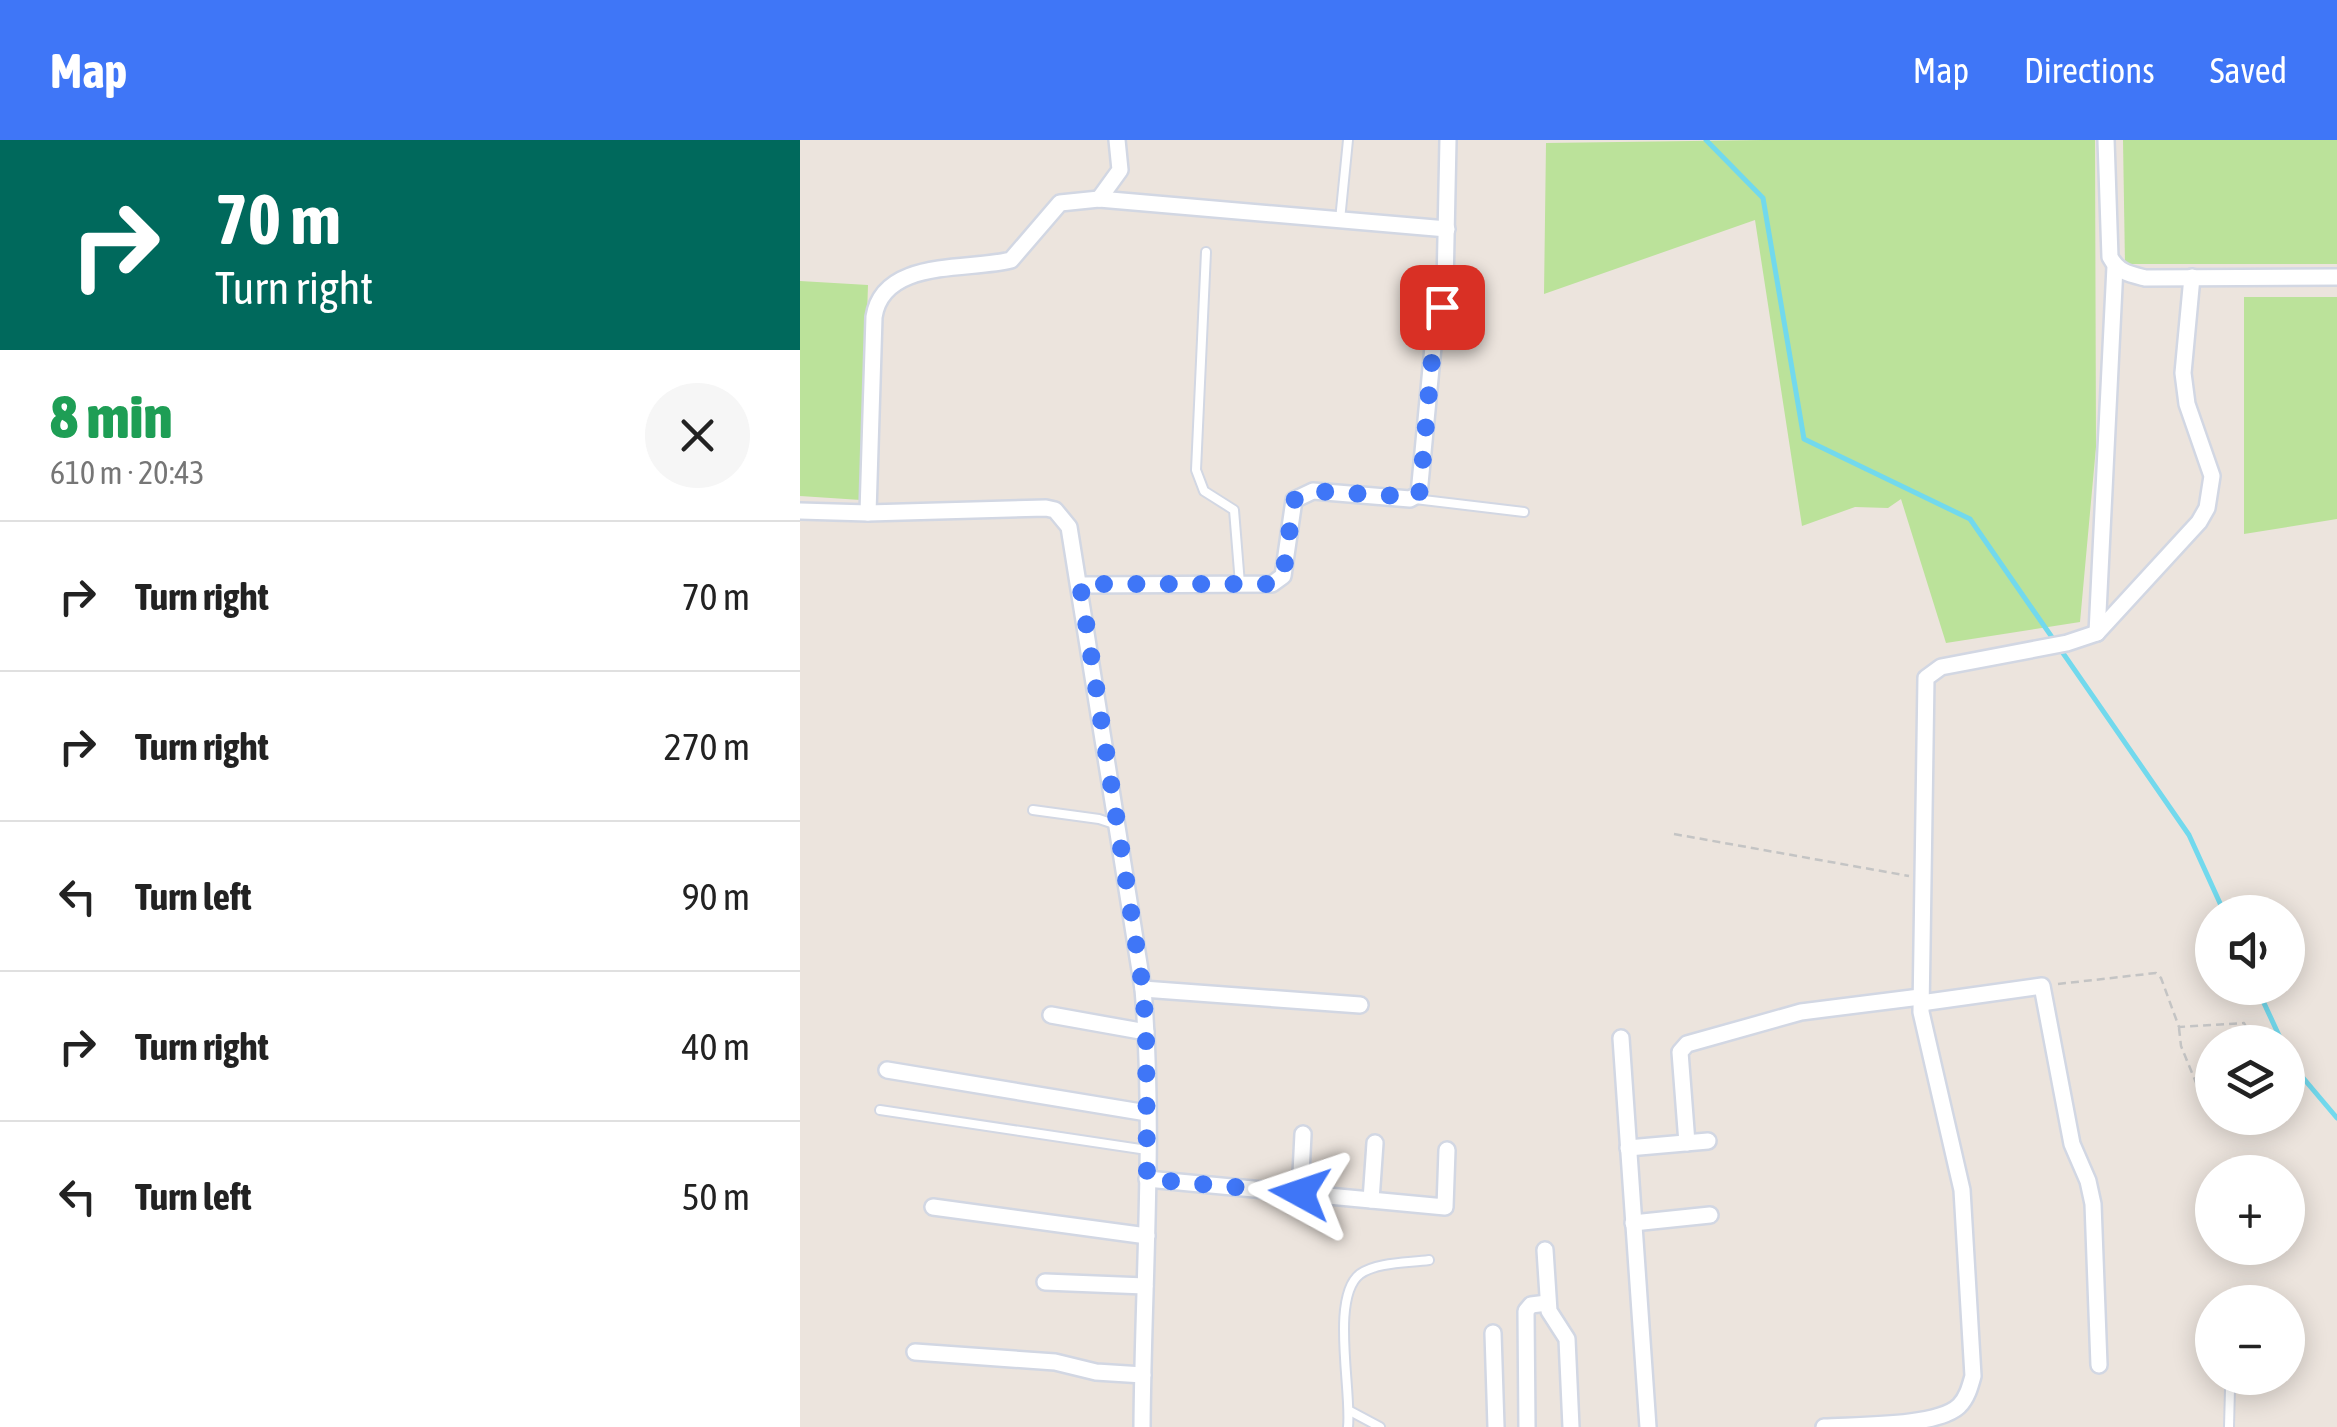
<!DOCTYPE html>
<html lang="en">
<head>
<meta charset="utf-8">
<style>
  :root { --surface:#fff; --page:#f6f6f6; --text:#222; --muted:#767676; --line:#e0e0e0; --accent:#3f76f7 }
  body { margin:0; font-family:"Asap Condensed",sans-serif; background:var(--page); color:var(--text); height:100vh; display:flex; flex-direction:column; font-size:38px; white-space:nowrap }
  * { box-sizing:border-box; margin:0 }
  p { font-size:32px; color:var(--muted) }
  .icon { flex:none; width:55px; height:55px; fill:none; stroke:currentColor; stroke-width:2; stroke-linecap:round; stroke-linejoin:round }
  .map { position:relative; flex:1; overflow:hidden }
  .details { display:flex; flex-direction:column; background:var(--surface); width:800px }
  .details>* { flex:none }
  .banner { background:#00695c; color:#fff; overflow:hidden }
  .fabs { position:absolute; left:1395px; top:755px; display:grid; gap:20px }
  .fabs a { display:grid; place-items:center; width:110px; height:110px; border-radius:50%; background:var(--surface); box-shadow:0 5px 25px #0003; font-size:50px }
  .pin { position:absolute; display:grid; place-items:center; width:85px; height:85px; color:#fff; margin:-42px; border-radius:20px; box-shadow:0 5px 15px #0006 }
  .me { position:absolute; width:110px; margin:-55px; rotate:275deg; stroke-linejoin:round; filter:drop-shadow(0 0 8px #0008) }
  .turn { display:flex; align-items:center; gap:35px; height:210px; padding:0 50px; font-size:45px }
  .turn .icon { width:130px; height:130px; stroke-width:2.5 }
  .turn b { display:block; font-size:70px; line-height:85px }
  .round { display:grid; place-items:center; flex:none; width:105px; height:105px; border-radius:52px; background:var(--page) }
  .headline { display:flex; align-items:center; justify-content:space-between; height:170px; padding:0 50px }
  h1 { font-size:60px; font-weight:800; line-height:75px; color:#1e9e55 }
  ul { padding:0; list-style:none }
  li { display:flex; align-items:center; gap:30px; height:150px; padding:0 50px; border-top:2px solid var(--line) }
  li div { flex:1 }
  li b { display:block; font-size:38px }
  li em { font-style:normal }
  header { display:flex; align-items:center; gap:60px; box-sizing:border-box; height:140px; padding:0 50px; background:var(--accent); color:#fff }
  header strong { font-size:48px }
  nav { display:flex; gap:55px; margin-inline-start:auto; font-size:35px }
  main { display:flex; flex:1; min-height:0 }
  .map>svg:first-child { display:block }
  .green { fill:#bbe29a }
  .lines { fill:none; stroke-linecap:round; stroke-linejoin:round }
  .stream { stroke:#72d9ed; stroke-width:5 }
  .lane-casing { stroke:#d2d7e3; stroke-width:12 }
  .street-casing { stroke:#d2d7e3; stroke-width:20 }
  .path { stroke:#c4c4c4; stroke-width:2.5; stroke-dasharray:8 5; stroke-linecap:butt }
  .lane { stroke:#fff; stroke-width:8 }
  .street { stroke:#fff; stroke-width:15 }
  .route { stroke:#3f76f7; stroke-width:18; stroke-dasharray:0 32.4 }
</style>
</head>
<body>
<header>
<strong>Map</strong>
<nav><a>Map</a><a>Directions</a><a>Saved</a></nav>
</header>
<main>
<section class="details">
<div class="banner">
<div class="turn"><svg class="icon" aria-label="right" viewBox="0 0 24 24"><path d="M7 20v-9h11M14 6l5 5-5 5"/></svg><div><b>70 m</b>Turn right</div></div>
</div>
<div class="headline"><div><h1>8 min</h1><p>610 m · 20:43</p></div><a class="round"><svg class="icon" aria-label="close" viewBox="0 0 24 24"><path d="M6 6l12 12M18 6L6 18"/></svg></a></div>
<ul>
<li><svg class="icon" aria-label="right" viewBox="0 0 24 24"><path d="M7 20v-9h11M14 6l5 5-5 5"/></svg><div><b>Turn right</b></div><em>70 m</em></li>
<li><svg class="icon" aria-label="right" viewBox="0 0 24 24"><path d="M7 20v-9h11M14 6l5 5-5 5"/></svg><div><b>Turn right</b></div><em>270 m</em></li>
<li><svg class="icon" aria-label="left" viewBox="0 0 24 24"><path d="M17 20v-9H6M10 6l-5 5 5 5"/></svg><div><b>Turn left</b></div><em>90 m</em></li>
<li><svg class="icon" aria-label="right" viewBox="0 0 24 24"><path d="M7 20v-9h11M14 6l5 5-5 5"/></svg><div><b>Turn right</b></div><em>40 m</em></li>
<li><svg class="icon" aria-label="left" viewBox="0 0 24 24"><path d="M17 20v-9H6M10 6l-5 5 5 5"/></svg><div><b>Turn left</b></div><em>50 m</em></li>
</ul>
</section>
<div class="map">
<svg width="1537" height="1287" viewBox="0 0 1537 1287">
  <rect width="100%" height="100%" fill="#ece4dd"/>
  <g class="green">
    <polygon points="964,0 1295,0 1296,307 1280,482 1146,503 1101,359 1088,368 1055,367 1002,386 955,80 744,154 746,3"/>
    <polygon points="1323,0 1537,0 1537,124 1325,124"/>
    <polygon points="0,141 68,145 61,360 0,356"/>
    <polygon points="1444,157 1537,157 1537,379 1444,394"/>
  </g>
  <g class="lines">
    <g class="stream">
      <polyline points="906,0 963,58 1004,299 1170,379 1389,695 1424,772"/>
      <polyline points="1457,848 1482,902"/>
      <polyline points="1488,914 1493,926 1537,978"/>
    </g>
    <defs>
      <g id="lane">
        <polyline points="540,80 548,0"/>
        <polyline points="406,112 396,330 404,351 434,370 440,444"/>
        <polyline points="615,359 724,372"/>
        <polyline points="233,670 299,679 317,685"/>
        <polyline points="80,970 347,1010"/>
        <polyline points="550,1271 580,1287"/>
        <path d="M548 1287C552 1251 530 1157 560 1134 577 1122 609 1123 629 1120"/>
        <polyline points="1429,1287 1430,1249"/>
      </g>
      <g id="street">
        <path d="M1306 0 1310 117C1318 132 1329 134 1345 138L1537 137"/>
        <polyline points="299,59 320,30 317,0"/>
        <path d="M0 371 68 373 246 368 255 370 269 387 343 849C355 994 343 1141 342 1287"/>
        <path d="M68 373 74 177C83 118 168 131 211 120L260 63 299 59 647 89"/>
        <polyline points="280,445 472,444 483,436 494,360 513,351 610,359 619,354 635,186 645,147 648,0"/>
        <polyline points="1297,493 1315,126"/>
        <polyline points="343,849 560,865"/>
        <polyline points="1121,863 1242,846 1272,1004 1288,1041 1293,1064 1299,1225"/>
        <polyline points="251,875 346,892"/>
        <polyline points="821,898 848,1287"/>
        <polyline points="87,930 347,973"/>
        <polyline points="887,1003 880,912 887,904 1001,872 1120,857"/>
        <polyline points="828,1008 908,1001"/>
        <polyline points="347,1039 645,1067 647,1010"/>
        <polyline points="500,1053 503,994"/>
        <polyline points="571,1060 575,1003"/>
        <polyline points="133,1067 347,1096"/>
        <polyline points="833,1083 910,1075"/>
        <polyline points="745,1110 749,1171 767,1199 771,1287"/>
        <polyline points="245,1142 345,1146"/>
        <polyline points="693,1193 696,1287"/>
        <polyline points="115,1212 255,1222 296,1232 343,1235"/>
        <polyline points="727,1287 726,1171 731,1165 747,1163"/>
        <path d="M1024 1287C1055 1285 1137 1287 1159 1266 1167 1258 1170 1247 1173 1236L1162 1050 1121 872 1126 538 1141 527 1267 503 1297 493 1399 382 1407 368 1412 336 1387 264 1383 233 1392 137"/>
      </g>
    </defs>
    <use href="#lane" class="lane-casing"/>
    <use href="#street" class="street-casing"/>
    <g class="path">
      <polyline points="874,694 1109,736"/>
      <polyline points="1258,844 1356,833 1361,838 1379,887 1444,883 1454,902"/>
      <polyline points="1379,888 1381,906 1399,950"/>
    </g>
    <use href="#lane" class="lane"/>
    <use href="#street" class="street"/>
  </g>
  <g class="lines">
    <polyline class="route" points="500,1053 347,1039 346,892 343,849 280,444 472,444 483,436 494,360 513,351 616,357 620,351 635,186 642,167"/>
  </g>
</svg>
<div class="fabs">
<a><svg class="icon" aria-label="sound" viewBox="0 0 24 24"><path d="M4 9h4l5-4v14l-5-4H4zM17 9q2 3 0 6"/></svg></a>
<a><svg class="icon" aria-label="layers" viewBox="0 0 24 24"><path d="M12 4l9 5-9 5-9-5zM3 14l9 5 9-5"/></svg></a>
<a>+</a>
<a>−</a>
</div>
<div class="pin" style="left:642px;top:167px;background:#d93025"><svg class="icon" aria-label="arrive" viewBox="0 0 24 24"><path d="M6 21V4h12l-3 4 3 4H6"/></svg></div>
<svg class="me" style="left:500px;top:1053px" viewBox="-20 -20 40 40"><path d="M0-17L14 15 0 8-14 15z" fill="#3f76f7" stroke="#fff" stroke-width="4"/></svg>
</div>
</main>
</body>
</html>
